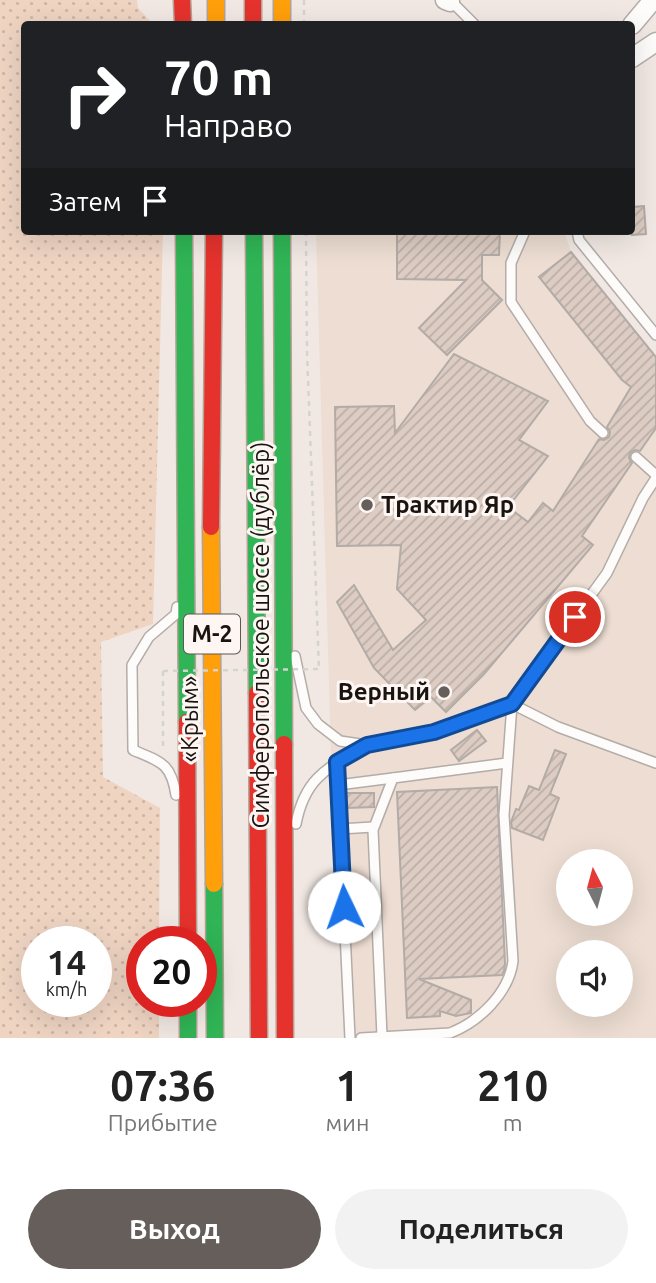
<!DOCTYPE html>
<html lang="ru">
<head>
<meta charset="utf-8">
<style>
  :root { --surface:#fff; --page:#f2f2f2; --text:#222; --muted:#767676; --accent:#655e5a }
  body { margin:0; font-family:Ubuntu,sans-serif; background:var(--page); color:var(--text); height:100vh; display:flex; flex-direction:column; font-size:26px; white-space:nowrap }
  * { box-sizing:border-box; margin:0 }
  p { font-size:23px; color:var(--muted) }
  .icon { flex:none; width:38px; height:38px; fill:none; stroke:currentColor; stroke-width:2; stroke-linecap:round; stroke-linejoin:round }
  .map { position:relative; height:1038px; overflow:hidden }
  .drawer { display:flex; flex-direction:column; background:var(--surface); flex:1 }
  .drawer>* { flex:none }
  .hud { position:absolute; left:21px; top:21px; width:614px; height:214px; border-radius:7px; box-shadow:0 7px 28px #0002; background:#202124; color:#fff; overflow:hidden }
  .needle { width:46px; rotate:354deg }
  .fabs { position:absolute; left:556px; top:849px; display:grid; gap:14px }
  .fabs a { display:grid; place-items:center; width:77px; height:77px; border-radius:50%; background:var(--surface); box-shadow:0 7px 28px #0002; font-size:35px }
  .speed { position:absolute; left:21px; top:926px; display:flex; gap:14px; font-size:35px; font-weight:700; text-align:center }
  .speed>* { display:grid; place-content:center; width:91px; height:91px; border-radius:50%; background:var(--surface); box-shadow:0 7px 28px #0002; line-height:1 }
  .speed small { font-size:18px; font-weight:400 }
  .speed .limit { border:10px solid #d22; background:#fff; color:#111 }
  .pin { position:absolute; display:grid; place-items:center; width:60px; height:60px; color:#fff; margin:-30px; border:4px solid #fff; border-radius:50%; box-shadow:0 2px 7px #0007 }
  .me { position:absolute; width:77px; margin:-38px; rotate:357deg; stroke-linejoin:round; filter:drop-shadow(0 0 5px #0008) }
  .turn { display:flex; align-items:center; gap:24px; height:147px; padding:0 28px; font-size:32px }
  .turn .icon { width:91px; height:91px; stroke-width:2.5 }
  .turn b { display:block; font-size:49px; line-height:60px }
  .then { display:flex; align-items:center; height:66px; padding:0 28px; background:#0003; gap:14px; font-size:26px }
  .eta { display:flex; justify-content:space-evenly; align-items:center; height:119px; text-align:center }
  .eta b { font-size:42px; font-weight:600; line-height:49px }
  .primary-button { display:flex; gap:14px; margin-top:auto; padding:14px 28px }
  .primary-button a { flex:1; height:80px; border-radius:42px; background:var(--accent); color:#fff; font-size:28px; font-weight:600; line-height:80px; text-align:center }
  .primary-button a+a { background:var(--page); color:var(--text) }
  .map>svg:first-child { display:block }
  .built { fill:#edddd2; fill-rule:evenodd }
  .grass { fill:url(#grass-dots); fill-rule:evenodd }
  .building { fill:url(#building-hatch); stroke:#b2aba6; stroke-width:2 }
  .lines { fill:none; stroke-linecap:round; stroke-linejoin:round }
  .lane-casing { stroke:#b3aca8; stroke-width:12 }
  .street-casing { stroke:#b3aca8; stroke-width:21 }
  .fast-casing { stroke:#b3a295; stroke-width:19 }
  .slow-casing { stroke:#b3a295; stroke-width:19 }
  .jam-casing { stroke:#b3a295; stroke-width:19 }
  .path { stroke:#d5d3d1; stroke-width:2.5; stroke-dasharray:5 5; stroke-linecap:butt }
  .lane { stroke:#fdfcfb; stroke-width:9 }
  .street { stroke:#fdfcfb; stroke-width:18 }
  .fast { stroke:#30b455; stroke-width:16 }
  .slow { stroke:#ff9f0a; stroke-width:16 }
  .jam { stroke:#e5322d; stroke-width:16 }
  .path-bridge { stroke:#d5d3d1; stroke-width:2.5; stroke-dasharray:5 5; stroke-linecap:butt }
  .route-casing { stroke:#114b97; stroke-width:18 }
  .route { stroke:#1a73e8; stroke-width:12 }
  .poi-dot { fill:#655e5a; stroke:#fdf6f2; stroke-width:2.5 }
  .labels { text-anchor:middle; stroke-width:6; stroke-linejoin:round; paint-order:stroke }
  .shield { fill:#fdf6f2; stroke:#5d5854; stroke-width:2 }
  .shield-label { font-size:23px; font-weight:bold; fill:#191410 }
  .poi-label { font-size:24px; font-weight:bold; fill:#191410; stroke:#fdf6f2; text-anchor:start }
  .street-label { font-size:24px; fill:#191410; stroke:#fdf6f2 }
</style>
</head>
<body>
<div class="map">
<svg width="656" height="1038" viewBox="0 0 656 1038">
  <defs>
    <pattern id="grass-dots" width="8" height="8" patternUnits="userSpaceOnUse" patternTransform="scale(1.75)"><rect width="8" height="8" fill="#efd4c2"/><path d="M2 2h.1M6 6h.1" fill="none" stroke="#ccb5a6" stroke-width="1.8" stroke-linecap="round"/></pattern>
    <pattern id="building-hatch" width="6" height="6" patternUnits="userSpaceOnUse" patternTransform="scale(1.75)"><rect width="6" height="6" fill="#dcccc3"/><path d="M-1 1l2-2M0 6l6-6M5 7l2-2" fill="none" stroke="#bcaea6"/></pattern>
  </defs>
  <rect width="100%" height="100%" fill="#f1e8e3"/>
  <path class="built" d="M316 231H564L571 252 656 357V1038H344L332 790ZM569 861H621V914H569ZM569 952H621V1004H569Z"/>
  <path class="grass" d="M0 0H137L138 8 153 24H24V231H163L153 624 101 642 103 777 160 808 159 941 142 942V1001H159V1038H0ZM37 942H96V1001H37Z"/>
  <g class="building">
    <polygon points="644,206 646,234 632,235 632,207"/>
    <polygon points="397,231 500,231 499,255 482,255 482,280 502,300 447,355 419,328 466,280 397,279"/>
    <polygon points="571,252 656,357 656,428 640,451 635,450 630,453 629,458 632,463 582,536 593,545 484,674 446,712 431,697 415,710 374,668 337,602 354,585 393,650 426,620 397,589 401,545 337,546 335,407 394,406 395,433 454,354 548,401 519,440 548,456 508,507 528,522 543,503 553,511 599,439 604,440 609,437 610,432 607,427 631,387 622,380 539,277"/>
    <polygon points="477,730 486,741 459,761 451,750"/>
    <polygon points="555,750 566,754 550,794 559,798 543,840 512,828 511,822 516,809 519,810 529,786 539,790"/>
    <polygon points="497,787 505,964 504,971 502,975 419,979 471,1000 471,1013 456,1016 440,1011 440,1016 407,1018 397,792"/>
    <polygon points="345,793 374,793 374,807 346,808"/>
  </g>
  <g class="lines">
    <defs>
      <g id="lane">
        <polyline points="450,0 474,24"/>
        <polyline points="525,231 511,263 511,302 590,421 603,433"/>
        <polyline points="577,231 579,240 656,335"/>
        <polyline points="636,457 656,475"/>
        <polyline points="295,656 306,708 318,724 340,741 367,745 434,732 512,704 607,573 643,498 656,478"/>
        <polyline points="337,762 350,1038"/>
        <polyline points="338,785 393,778"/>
        <path d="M176 795C171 763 161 762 133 750L132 665 149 637 176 614 177 607"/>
        <path d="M296 824C305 777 328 768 366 745"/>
        <polyline points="340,829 373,827"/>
        <polyline points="382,1036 373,830 393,778 507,763"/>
        <path d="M361 1038 450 1033C479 1022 509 993 513 961L504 815 512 704 558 727 656 763"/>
      </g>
      <g id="street">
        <polyline points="445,0 450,2"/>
        <polyline points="632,25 653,0"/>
        <polyline points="632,58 656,42"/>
      </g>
      <g id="fast">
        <polyline points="184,231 187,722"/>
        <polyline points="254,231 257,693"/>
        <polyline points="282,231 284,744"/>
        <polyline points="214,884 215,1038"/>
        <polyline points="188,1001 188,1038"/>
      </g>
      <g id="slow">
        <polyline points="216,0 216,24"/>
        <polyline points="282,0 282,24"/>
        <polyline points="211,527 214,884"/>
      </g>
      <g id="jam">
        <polyline points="182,0 183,24"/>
        <polyline points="253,0 253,24"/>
        <polyline points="211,527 214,231"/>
        <polyline points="257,693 259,1038"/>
        <polyline points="187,722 188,942"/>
        <polyline points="284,744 285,1038"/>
      </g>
    </defs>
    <use href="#lane" class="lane-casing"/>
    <use href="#street" class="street-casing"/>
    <use href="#fast" class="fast-casing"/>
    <use href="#slow" class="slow-casing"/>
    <use href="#jam" class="jam-casing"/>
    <g class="path">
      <polyline points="304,0 304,24"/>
      <polyline points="306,231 307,352 319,669"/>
      <polyline points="163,671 163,751"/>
    </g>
    <use href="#lane" class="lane"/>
    <use href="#street" class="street"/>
    <use href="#fast" class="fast"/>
    <use href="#slow" class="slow"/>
    <use href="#jam" class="jam"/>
    <polyline class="path-bridge" points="163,671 319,669"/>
  </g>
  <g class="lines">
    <defs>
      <polyline id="route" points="344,907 337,762 367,745 434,732 512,704 575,617"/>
    </defs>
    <use href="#route" class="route-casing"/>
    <use href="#route" class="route"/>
  </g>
  <g class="poi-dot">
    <circle cx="367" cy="505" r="7"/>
    <circle cx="444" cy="692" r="7"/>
  </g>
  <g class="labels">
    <rect class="shield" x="184" y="614.5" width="56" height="39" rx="5"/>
    <g class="shield-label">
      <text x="212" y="642">М-2</text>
    </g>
    <g class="poi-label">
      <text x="381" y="513">Трактир Яр</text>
      <text x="430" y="700" text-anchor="end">Верный</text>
    </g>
    <g class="street-label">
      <text transform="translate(261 635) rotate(-90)" y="8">Симферопольское шоссе (дублёр)</text>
      <text transform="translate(190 719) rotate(-90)" y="8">«Крым»</text>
    </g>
  </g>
</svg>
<div class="fabs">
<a><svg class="needle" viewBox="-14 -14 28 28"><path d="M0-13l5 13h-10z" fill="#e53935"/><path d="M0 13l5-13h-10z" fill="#767676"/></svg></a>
<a><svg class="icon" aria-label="sound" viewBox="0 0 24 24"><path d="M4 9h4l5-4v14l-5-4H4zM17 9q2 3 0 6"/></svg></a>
</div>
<div class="speed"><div>14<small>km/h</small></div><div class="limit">20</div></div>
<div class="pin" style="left:575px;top:617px;background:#d93025"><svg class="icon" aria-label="arrive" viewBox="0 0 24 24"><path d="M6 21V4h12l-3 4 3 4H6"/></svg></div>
<svg class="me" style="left:344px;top:907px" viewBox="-20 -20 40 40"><circle r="19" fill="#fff"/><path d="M0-13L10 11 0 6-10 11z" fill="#1a73e8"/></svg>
<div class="hud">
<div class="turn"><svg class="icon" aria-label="right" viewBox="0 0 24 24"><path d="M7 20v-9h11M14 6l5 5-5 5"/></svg><div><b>70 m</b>Направо</div></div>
<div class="then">Затем<svg class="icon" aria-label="arrive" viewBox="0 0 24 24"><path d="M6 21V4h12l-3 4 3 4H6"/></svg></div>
</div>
</div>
<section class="drawer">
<div class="eta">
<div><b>07:36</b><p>Прибытие</p></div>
<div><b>1</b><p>мин</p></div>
<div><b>210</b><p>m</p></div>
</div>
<div class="primary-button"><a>Выход</a><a>Поделиться</a></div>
</section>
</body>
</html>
